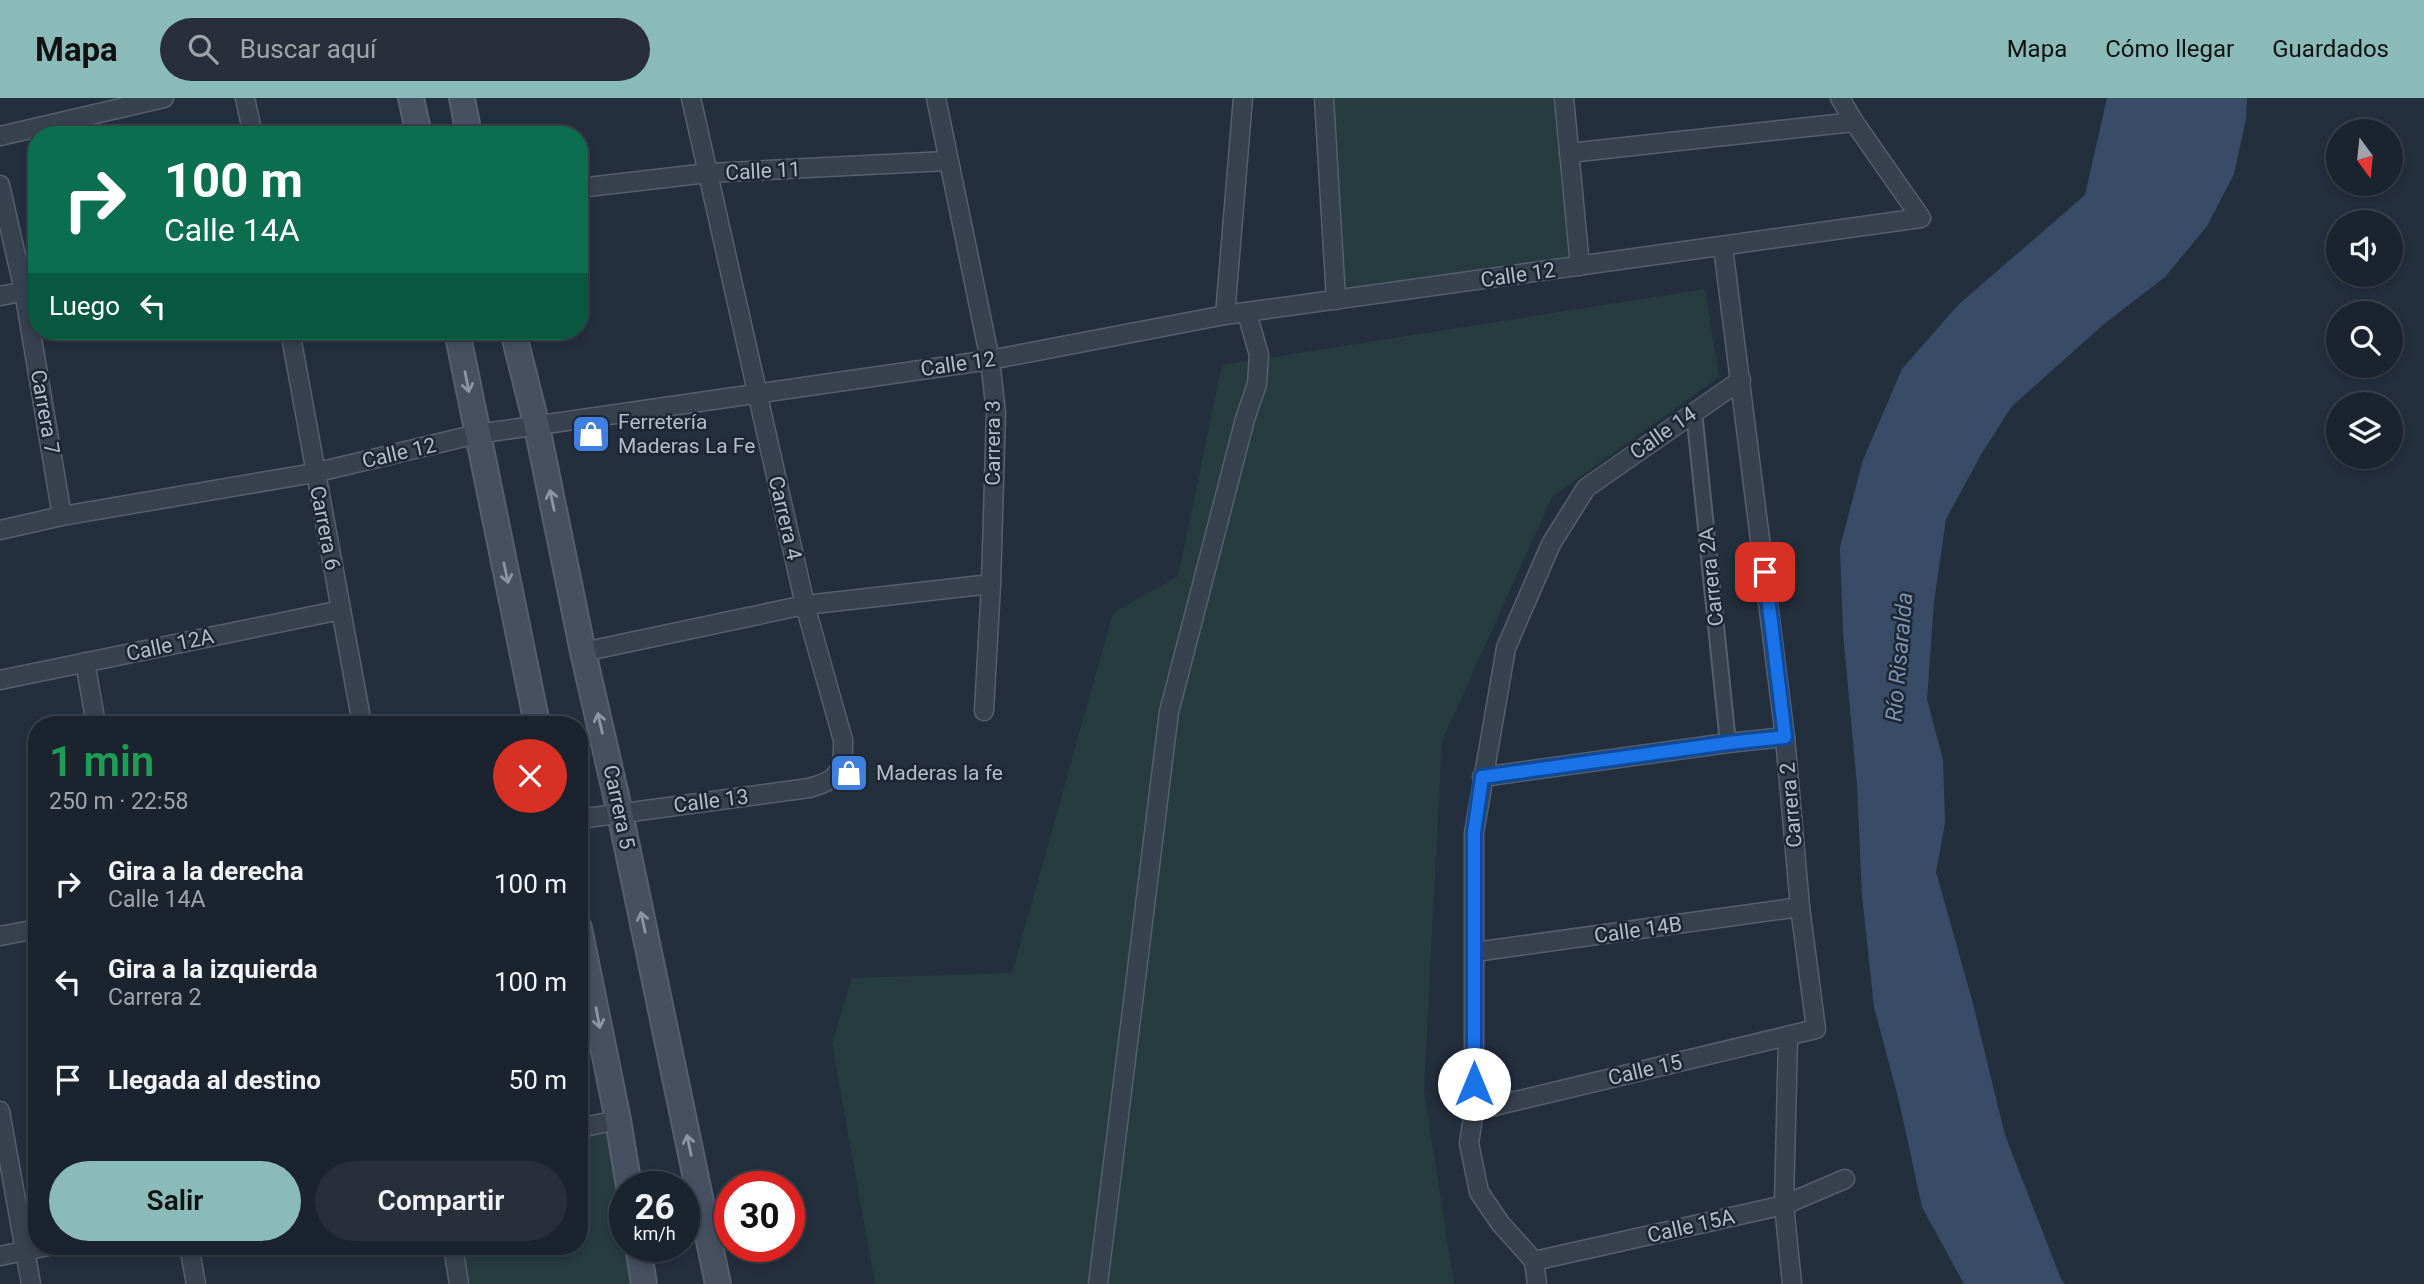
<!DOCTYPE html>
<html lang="es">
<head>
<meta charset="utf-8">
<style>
  :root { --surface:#1b232e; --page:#282f3a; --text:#f1f3f6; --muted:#a0a4aa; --line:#39404a; --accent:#8bbbb9 }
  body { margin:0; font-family:Roboto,sans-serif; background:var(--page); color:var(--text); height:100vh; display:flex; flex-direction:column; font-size:26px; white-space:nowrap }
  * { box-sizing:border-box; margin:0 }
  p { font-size:23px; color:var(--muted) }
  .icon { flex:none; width:38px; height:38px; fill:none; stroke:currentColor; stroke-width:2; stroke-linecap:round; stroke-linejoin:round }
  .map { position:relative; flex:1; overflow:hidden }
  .side { position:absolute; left:28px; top:618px; width:560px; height:539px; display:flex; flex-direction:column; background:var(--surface); border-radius:28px; box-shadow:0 4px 10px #0003,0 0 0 2px var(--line) }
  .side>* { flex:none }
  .hud { position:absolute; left:28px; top:28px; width:560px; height:214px; border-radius:28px; box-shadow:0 4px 10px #0003,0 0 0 2px var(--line); background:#0b6e4f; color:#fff; overflow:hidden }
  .needle { width:46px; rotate:165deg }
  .tools { position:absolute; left:2326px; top:21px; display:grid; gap:14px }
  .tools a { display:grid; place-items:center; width:77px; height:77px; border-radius:50%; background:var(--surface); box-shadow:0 4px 10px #0003,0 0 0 2px var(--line); font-size:35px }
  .speed { position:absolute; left:609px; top:1073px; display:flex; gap:14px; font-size:35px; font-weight:700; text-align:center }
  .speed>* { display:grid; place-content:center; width:91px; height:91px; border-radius:50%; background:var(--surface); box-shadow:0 4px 10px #0003,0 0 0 2px var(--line); line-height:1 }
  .speed small { font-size:18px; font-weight:400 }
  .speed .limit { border:10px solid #d22; background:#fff; color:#111 }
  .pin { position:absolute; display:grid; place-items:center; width:60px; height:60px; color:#fff; margin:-30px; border-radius:14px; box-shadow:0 4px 10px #0006 }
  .me { position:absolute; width:77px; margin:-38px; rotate:0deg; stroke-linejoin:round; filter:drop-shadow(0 0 5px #0008) }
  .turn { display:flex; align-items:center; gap:24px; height:147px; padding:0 21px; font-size:32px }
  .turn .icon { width:91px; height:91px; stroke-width:2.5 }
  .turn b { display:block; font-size:49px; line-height:60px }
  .then { display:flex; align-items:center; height:66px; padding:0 21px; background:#0003; gap:14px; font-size:26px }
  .round { display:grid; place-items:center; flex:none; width:74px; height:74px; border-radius:37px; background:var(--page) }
  .overview { display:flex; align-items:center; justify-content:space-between; height:119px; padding:0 21px }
  h1 { font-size:42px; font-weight:600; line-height:52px; color:#1e9e55 }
  .cta { display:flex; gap:14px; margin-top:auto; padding:14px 21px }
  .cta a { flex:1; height:80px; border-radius:42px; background:var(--accent); color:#111; font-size:28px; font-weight:600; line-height:80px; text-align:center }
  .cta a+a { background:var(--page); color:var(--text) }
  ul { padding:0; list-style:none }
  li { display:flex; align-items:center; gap:21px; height:98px; padding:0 21px }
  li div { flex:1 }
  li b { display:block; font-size:26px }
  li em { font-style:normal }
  header { display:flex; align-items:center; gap:42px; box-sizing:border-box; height:98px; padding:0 35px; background:var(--accent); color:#111 }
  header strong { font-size:33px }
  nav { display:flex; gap:38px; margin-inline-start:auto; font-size:24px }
  .search { width:490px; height:63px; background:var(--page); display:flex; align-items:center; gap:18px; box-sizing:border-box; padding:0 24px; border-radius:38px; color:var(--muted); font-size:26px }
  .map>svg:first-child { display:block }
  .green { fill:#263c3f }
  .water { fill:#394c67 }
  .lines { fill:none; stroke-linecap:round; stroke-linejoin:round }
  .pedestrian-casing { stroke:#565f6c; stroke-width:18 }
  .minor-casing { stroke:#565f6c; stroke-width:21 }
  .secondary-casing { stroke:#565f6c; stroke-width:28 }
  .pedestrian { stroke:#38414e; stroke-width:14 }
  .minor { stroke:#38414e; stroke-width:18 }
  .secondary { stroke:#465061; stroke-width:24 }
  .oneway { stroke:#8e96a5 }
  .route-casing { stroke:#114b97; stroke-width:18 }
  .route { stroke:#1a73e8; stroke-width:12 }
  .labels { text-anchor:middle; stroke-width:5; stroke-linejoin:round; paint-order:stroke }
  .street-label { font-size:21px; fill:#b4bcc9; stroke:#1d2633 }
  .poi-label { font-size:21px; fill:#b4bcc9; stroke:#1d2633; text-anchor:start }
  .water-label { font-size:23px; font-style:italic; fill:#7c92b1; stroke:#1d2633 }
</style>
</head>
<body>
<header>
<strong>Mapa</strong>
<div class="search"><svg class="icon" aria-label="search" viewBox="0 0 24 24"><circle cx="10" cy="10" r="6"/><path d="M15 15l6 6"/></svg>Buscar aquí</div>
<nav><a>Mapa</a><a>Cómo llegar</a><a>Guardados</a></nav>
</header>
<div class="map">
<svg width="2424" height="1186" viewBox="0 0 2424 1186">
  <rect width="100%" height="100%" fill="#242f3e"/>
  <g class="green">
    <polygon points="1329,0 1555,0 1569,162 1340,199"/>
    <polygon points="1705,191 1719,279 1552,399 1442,643 1424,993 1454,1186 875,1186 832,945 852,880 1012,875 1113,515 1178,478 1222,267"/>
    <polygon points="618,1022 625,1088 625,1148 638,1148 644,1186 459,1186 453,1148 579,1148 579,1030"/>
  </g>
  <polygon class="water" points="2107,0 2247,0 2246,21 2234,76 2207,128 2165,179 2104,226 2012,308 1982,355 1946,421 1934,504 1927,601 1943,662 1945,725 1936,774 1972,902 2005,1037 2061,1181 2065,1186 1964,1186 1922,1109 1899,1003 1874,909 1862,798 1857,687 1843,535 1840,449 1863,362 1902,271 1958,207 2085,97"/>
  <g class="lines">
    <defs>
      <polyline id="pedestrian" points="1694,313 1728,645"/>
      <g id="minor">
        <polyline points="245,0 253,37"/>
        <polyline points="936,0 990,262 996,315 991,486 984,613"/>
        <polyline points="1324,0 1336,202"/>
        <polyline points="1564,0 1580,168"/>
        <polyline points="0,38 164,0"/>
        <polyline points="1569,55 1854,24"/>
        <polyline points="0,87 24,193 62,418"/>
        <polyline points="579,90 708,75 947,63"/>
        <polyline points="0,198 37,191"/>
        <polyline points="1225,217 1243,0"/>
        <polyline points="290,233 362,626"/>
        <polyline points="0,432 62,418 314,375 477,336 990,262 1225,217 1921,120 1854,24 1840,0"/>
        <polyline points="583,554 805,507 991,486"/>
        <polyline points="85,564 96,626"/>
        <polyline points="0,582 341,512"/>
        <polyline points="1482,679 1728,645 1785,639"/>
        <path d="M579 721 809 690C839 682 844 673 843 642L805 507 691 0"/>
        <polyline points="0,838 37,831"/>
        <polyline points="1475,854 1800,809"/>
        <polyline points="1788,938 1784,1107 1792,1186"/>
        <polyline points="0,1013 31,1186"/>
        <polyline points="1474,1013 1816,931 1800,809 1785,639 1723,149"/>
        <polyline points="579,1030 618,1022"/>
        <polyline points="189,1148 196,1186"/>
        <polyline points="453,1148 459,1186"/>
        <polyline points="0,1158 48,1148"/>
        <polyline points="1534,1163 1784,1107 1845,1081"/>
        <polyline points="1098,1186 1169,614 1245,321 1257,286 1259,257 1247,215"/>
        <polyline points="1537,1186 1534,1163 1500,1125 1479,1094 1469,1045 1474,1013 1474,735 1506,550 1551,446 1586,390 1741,282"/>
      </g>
      <g id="secondary">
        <polyline points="411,0 419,37"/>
        <polyline points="462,0 469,37"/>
        <polyline points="457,233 537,626"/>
        <polyline points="513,233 537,329 583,554 620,715 718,1186"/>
        <polyline points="579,830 618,1022 629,1088"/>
        <polyline points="638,1148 644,1186"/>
      </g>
    </defs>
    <use href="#pedestrian" class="pedestrian-casing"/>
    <use href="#minor" class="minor-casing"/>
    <use href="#secondary" class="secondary-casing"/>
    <use href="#pedestrian" class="pedestrian"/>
    <use href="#minor" class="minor"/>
    <use href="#secondary" class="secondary"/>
  </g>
  <defs><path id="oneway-shaft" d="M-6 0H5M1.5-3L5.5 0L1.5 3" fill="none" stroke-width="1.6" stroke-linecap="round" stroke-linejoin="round" transform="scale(1.75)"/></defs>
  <g class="oneway">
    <use href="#oneway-shaft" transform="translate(467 284) rotate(79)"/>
    <use href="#oneway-shaft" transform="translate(552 402) rotate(-102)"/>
    <use href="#oneway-shaft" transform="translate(506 475) rotate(78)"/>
    <use href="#oneway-shaft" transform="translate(600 625) rotate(-103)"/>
    <use href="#oneway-shaft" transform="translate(643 824) rotate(-102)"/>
    <use href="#oneway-shaft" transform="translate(598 920) rotate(79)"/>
    <use href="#oneway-shaft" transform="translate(689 1047) rotate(-102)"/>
  </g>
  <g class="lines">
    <defs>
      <polyline id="route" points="1474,986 1474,735 1482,679 1728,645 1785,639 1765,474"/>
    </defs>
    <use href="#route" class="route-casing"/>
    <use href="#route" class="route"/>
  </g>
  <defs>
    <symbol id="shop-square" viewBox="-11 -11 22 22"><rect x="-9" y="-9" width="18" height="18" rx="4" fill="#3f7fe0" stroke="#1d2633"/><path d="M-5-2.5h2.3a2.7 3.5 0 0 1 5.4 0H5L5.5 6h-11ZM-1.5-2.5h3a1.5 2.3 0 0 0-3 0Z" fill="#fff"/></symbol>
  </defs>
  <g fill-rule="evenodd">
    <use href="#shop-square" x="569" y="314" width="44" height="44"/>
    <use href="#shop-square" x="827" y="653" width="44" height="44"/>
  </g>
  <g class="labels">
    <g class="street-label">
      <text transform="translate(763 73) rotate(-3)" y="7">Calle 11</text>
      <text transform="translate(1518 177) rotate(-8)" y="7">Calle 12</text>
      <text transform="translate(958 266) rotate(-8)" y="7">Calle 12</text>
      <text transform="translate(45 314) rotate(80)" y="7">Carrera 7</text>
      <text transform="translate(1663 335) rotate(-35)" y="7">Calle 14</text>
      <text transform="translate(993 345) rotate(-90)" y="7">Carrera 3</text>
      <text transform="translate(399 355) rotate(-13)" y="7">Calle 12</text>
      <text transform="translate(785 420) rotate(77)" y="7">Carrera 4</text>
      <text transform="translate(325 430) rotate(79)" y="7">Carrera 6</text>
      <text transform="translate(1711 479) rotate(-96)" y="7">Carrera 2A</text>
      <text transform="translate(170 547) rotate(-12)" y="7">Calle 12A</text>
      <text transform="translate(711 703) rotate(-7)" y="7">Calle 13</text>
      <text transform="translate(1791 707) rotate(-95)" y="7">Carrera 2</text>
      <text transform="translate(619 709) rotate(78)" y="7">Carrera 5</text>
      <text transform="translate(1638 832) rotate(-8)" y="7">Calle 14B</text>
      <text transform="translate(1645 972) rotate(-13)" y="7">Calle 15</text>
      <text transform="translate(1691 1128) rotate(-13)" y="7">Calle 15A</text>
    </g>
    <g class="poi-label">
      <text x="618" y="331">Ferretería<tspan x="618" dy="24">Maderas La Fe</tspan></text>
      <text x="876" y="682">Maderas la fe</text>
    </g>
    <g class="water-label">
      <text transform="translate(1899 559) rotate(-85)" y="8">Río Risaralda</text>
    </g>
  </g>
</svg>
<div class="tools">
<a><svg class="needle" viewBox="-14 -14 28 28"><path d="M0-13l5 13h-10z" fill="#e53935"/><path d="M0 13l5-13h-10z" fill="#a0a4aa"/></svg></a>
<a><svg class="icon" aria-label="sound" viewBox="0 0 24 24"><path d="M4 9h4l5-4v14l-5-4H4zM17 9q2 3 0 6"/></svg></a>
<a><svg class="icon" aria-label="search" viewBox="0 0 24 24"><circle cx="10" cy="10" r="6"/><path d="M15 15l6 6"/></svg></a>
<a><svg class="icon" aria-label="layers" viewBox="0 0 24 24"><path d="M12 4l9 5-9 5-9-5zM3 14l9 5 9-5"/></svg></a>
</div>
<div class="speed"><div>26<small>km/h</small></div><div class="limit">30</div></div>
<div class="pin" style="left:1765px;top:474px;background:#d93025"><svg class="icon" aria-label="arrive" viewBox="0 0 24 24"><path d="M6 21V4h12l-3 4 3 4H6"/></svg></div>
<svg class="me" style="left:1474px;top:986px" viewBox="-20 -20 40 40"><circle r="19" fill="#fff"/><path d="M0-13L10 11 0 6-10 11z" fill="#1a73e8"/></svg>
<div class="hud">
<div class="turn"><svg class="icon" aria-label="right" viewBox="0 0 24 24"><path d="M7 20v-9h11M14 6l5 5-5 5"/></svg><div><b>100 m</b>Calle 14A</div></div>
<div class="then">Luego<svg class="icon" aria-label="left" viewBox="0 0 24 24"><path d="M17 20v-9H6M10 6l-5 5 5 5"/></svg></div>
</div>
<section class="side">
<div class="overview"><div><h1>1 min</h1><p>250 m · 22:58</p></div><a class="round" style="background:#d93025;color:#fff"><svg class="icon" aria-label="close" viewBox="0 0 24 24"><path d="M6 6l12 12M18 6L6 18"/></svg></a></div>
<ul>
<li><svg class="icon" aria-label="right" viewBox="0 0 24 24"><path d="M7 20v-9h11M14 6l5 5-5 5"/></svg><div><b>Gira a la derecha</b><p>Calle 14A</p></div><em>100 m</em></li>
<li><svg class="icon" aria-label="left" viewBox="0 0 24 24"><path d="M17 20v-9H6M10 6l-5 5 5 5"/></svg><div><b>Gira a la izquierda</b><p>Carrera 2</p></div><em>100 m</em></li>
<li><svg class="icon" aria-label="arrive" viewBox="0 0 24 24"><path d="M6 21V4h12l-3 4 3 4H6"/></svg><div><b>Llegada al destino</b></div><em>50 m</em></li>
</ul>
<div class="cta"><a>Salir</a><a>Compartir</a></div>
</section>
</div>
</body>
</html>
